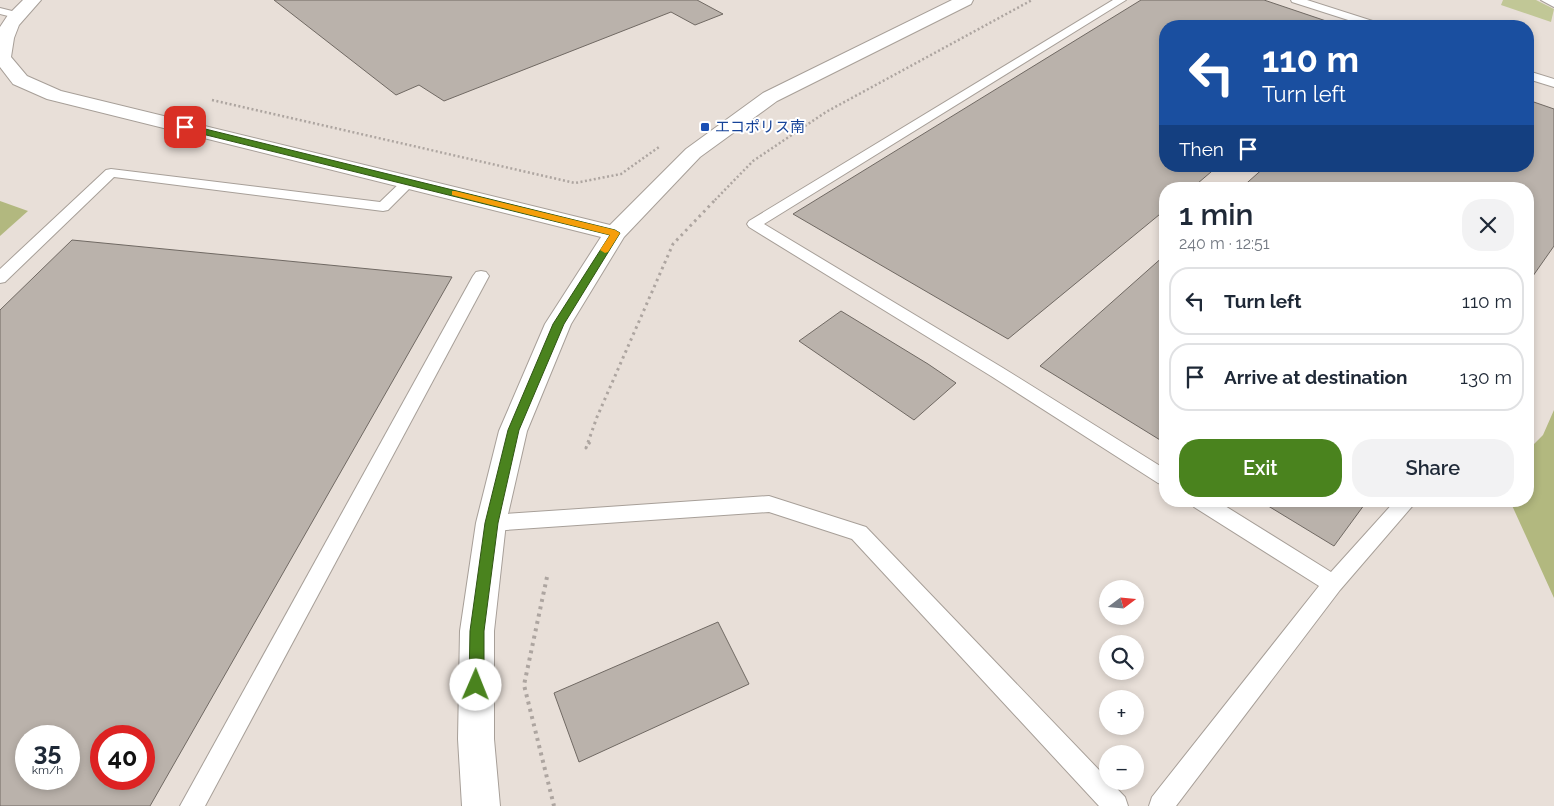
<!DOCTYPE html>
<html lang="en">
<head>
<meta charset="utf-8">
<style>
  :root { --surface:#fff; --page:#f2f2f3; --text:#1f2937; --muted:#747a83; --line:#e0e1e3; --accent:#4a831e }
  body { margin:0; font-family:Raleway,"Noto Sans JP",sans-serif; background:var(--page); color:var(--text); height:100vh; display:flex; flex-direction:column; font-size:19px; white-space:nowrap }
  * { box-sizing:border-box; margin:0 }
  p { font-size:16px; color:var(--muted) }
  .icon { flex:none; width:28px; height:28px; fill:none; stroke:currentColor; stroke-width:2; stroke-linecap:round; stroke-linejoin:round }
  .map { position:relative; flex:1; overflow:hidden }
  .side { position:absolute; left:1159px; top:182px; width:375px; height:325px; display:flex; flex-direction:column; background:var(--surface); border-radius:20px; box-shadow:0 2px 8px #0003 }
  .side>* { flex:none }
  .banner { position:absolute; left:1159px; top:20px; width:375px; height:152px; border-radius:20px; box-shadow:0 2px 8px #0003; background:#1a4fa0; color:#fff; overflow:hidden }
  .needle { width:32px; rotate:74deg }
  .tools { position:absolute; left:1099px; top:580px; display:grid; gap:10px }
  .tools a { display:grid; place-items:center; width:45px; height:45px; border-radius:50%; background:var(--surface); box-shadow:0 2px 8px #0003; font-size:25px }
  .speed { position:absolute; left:15px; top:725px; display:flex; gap:10px; font-size:25px; font-weight:700; text-align:center }
  .speed>* { display:grid; place-content:center; width:65px; height:65px; border-radius:50%; background:var(--surface); box-shadow:0 2px 8px #0003; line-height:1 }
  .speed small { font-size:12px; font-weight:400 }
  .speed .limit { border:8px solid #d22; background:#fff; color:#111 }
  .pin { position:absolute; display:grid; place-items:center; width:42px; height:42px; color:#fff; margin:-21px; border-radius:10px; box-shadow:0 2px 8px #0006 }
  .me { position:absolute; width:55px; margin:-28px; rotate:1deg; stroke-linejoin:round; filter:drop-shadow(0 0 4px #0008) }
  .turn { display:flex; align-items:center; gap:18px; height:105px; padding:0 20px; font-size:22px }
  .turn .icon { width:65px; height:65px; stroke-width:2.5 }
  .turn b { display:block; font-size:35px; line-height:42px }
  .then { display:flex; align-items:center; height:48px; padding:0 20px; background:#0003; gap:10px; font-size:19px }
  .round { display:grid; place-items:center; flex:none; width:52px; height:52px; border-radius:20px; background:var(--page) }
  .overview { display:flex; align-items:center; justify-content:space-between; height:85px; padding:0 20px }
  h1 { font-size:30px; font-weight:600; line-height:38px }
  .cta { display:flex; gap:10px; margin-top:auto; padding:10px 20px }
  .cta a { flex:1; height:58px; border-radius:20px; background:var(--accent); color:#fff; font-size:20px; font-weight:600; line-height:58px; text-align:center }
  .cta a+a { background:var(--page); color:var(--text) }
  ul { padding:0; list-style:none }
  li { display:flex; align-items:center; gap:15px; height:68px; margin:0 10px 8px; padding:0 10px; border:2px solid var(--line); border-radius:20px }
  li div { flex:1 }
  li b { display:block; font-size:19px }
  li em { font-style:normal }
  .map>svg:first-child { display:block }
  .green { fill:#c1c796 }
  .forest { fill:#b2b87f }
  .building { fill:#bab2ab; stroke:#706963; fill-rule:evenodd }
  .lines { fill:none; stroke-linecap:round; stroke-linejoin:round }
  .lane-casing { stroke:#a79f98; stroke-width:2 }
  .secondary-casing { stroke:#a79f98; stroke-width:2 }
  .path-far2 { stroke:#ada5a0; stroke-width:2.5; stroke-dasharray:2 2.5; stroke-linecap:butt }
  .path-far1 { stroke:#ada5a0; stroke-width:3; stroke-dasharray:2.5 4; stroke-linecap:butt }
  .path { stroke:#ada5a0; stroke-width:4; stroke-dasharray:3 4.5; stroke-linecap:butt }
  .lane { fill:#fff; fill-rule:evenodd }
  .secondary { fill:#fff; fill-rule:evenodd }
  .route { fill:#4a831e; stroke:#305514 }
  .slow { fill:#f59e0b }
  .transit-dot { fill:#1a4fb4; stroke:#fff; stroke-width:2 }
  .labels { text-anchor:middle; stroke-width:4; stroke-linejoin:round; paint-order:stroke }
  .far-transit-label { font-size:15px; fill:#164399; stroke:#fff; text-anchor:start }
</style>
</head>
<body>
<div class="map">
<svg width="1554" height="806" viewBox="0 0 1554 806">
  <rect width="100%" height="100%" fill="#e8dfd8"/>
  <polygon class="green" points="1503,0 1536,0 1554,9 1551,22 1501,5"/>
  <g class="forest">
    <polygon points="0,201 28,211 0,236"/>
    <polygon points="1554,410 1554,598 1510,501 1528,501 1528,450 1543,435"/>
  </g>
  <g class="building">
    <polygon points="274,0 697,0 723,14 695,25 671,12 444,101 419,85 396,95"/>
    <polygon points="1141,0 1264,0 1341,26 1165,26 1165,166 1218,166 1191,189 1165,189 1165,210 1008,339 793,214"/>
    <polygon points="1528,100 1554,109 1554,246 1528,283 1528,189 1240,189 1266,166 1528,166"/>
    <path d="M72 240 452 277 150 806H0V310ZM26 736H69V779H26ZM101 736H144V779H101Z"/>
    <polygon points="1165,255 1165,443 1040,366"/>
    <polygon points="841,311 928,364 956,383 914,420 799,341"/>
    <polygon points="1260,501 1367,501 1334,546"/>
    <polygon points="718,622 749,684 579,762 554,693"/>
  </g>
  <g class="lines">
    <defs>
      <g id="lane">
        <polygon points="1113,0 1126,0 764,224 1003,368 1165,469 1165,485 1158,483 991,376 749,227 747,224 749,221"/>
        <polygon points="1291,0 1307,0 1382,24 1384,26 1367,26 1292,2"/>
        <polygon points="1541,0 1554,0 1554,7"/>
        <polygon points="0,8 20,13 21,15 16,18 0,14"/>
        <polygon points="1528,71 1554,79 1554,87 1528,79"/>
        <polygon points="111,169 380,202 404,179 409,178 416,182 388,210 383,211 114,177 5,282 0,283 0,269 106,170"/>
        <polygon points="481,271 486,272 489,276 205,806 180,806 473,276 476,272"/>
        <polygon points="769,496 866,527 1125,797 1128,806 1099,806 852,539 769,512 491,531 484,529 481,523 484,517 491,515"/>
        <polygon points="1192,501 1217,501 1331,572 1395,501 1414,501 1415,503 1340,590 1176,806 1149,806 1152,797 1319,586 1194,507"/>
      </g>
      <polygon id="secondary" points="23,0 41,0 19,25 14,38 11,57 27,76 61,91 610,225 686,149 763,93 952,0 973,0 971,4 777,101 700,157 624,237 571,324 527,431 506,523 494,631 494,739 500,806 462,806 458,739 460,631 476,523 499,431 545,324 601,237 47,99 13,84 0,67 0,27 8,15"/>
    </defs>
    <use href="#lane" class="lane-casing"/>
    <use href="#secondary" class="secondary-casing"/>
    <g class="path-far2">
      <polyline points="212,100 575,183 621,174 659,147"/>
      <polyline points="715,200 753,161 826,112 1032,0"/>
    </g>
    <polyline class="path-far1" points="590,442 586,448 597,417 673,244 716,199"/>
    <polyline class="path" points="547,577 524,685 554,806"/>
    <use href="#lane" class="lane"/>
    <use href="#secondary" class="secondary"/>
  </g>
  <polygon class="route" points="185,124 615,230 620,233 564,324 519,430 498,523 484,631 484,685 481,690 476,692 471,690 469,685 470,631 485,523 508,430 553,324 610,235 182,129 182,125"/>
  <polygon class="slow" points="452,191 455,191 615,230 620,233 608,252 605,253 600,250 610,235 452,195"/>
  <rect class="transit-dot" x="700" y="122" width="10" height="10" rx="2.5"/>
  <g class="labels">
    <g class="far-transit-label">
      <text x="715" y="132">エコポリス南</text>
    </g>
  </g>
</svg>
<div class="tools">
<a><svg class="needle" viewBox="-14 -14 28 28"><path d="M0-13l5 13h-10z" fill="#e53935"/><path d="M0 13l5-13h-10z" fill="#747a83"/></svg></a>
<a><svg class="icon" aria-label="search" viewBox="0 0 24 24"><circle cx="10" cy="10" r="6"/><path d="M15 15l6 6"/></svg></a>
<a>+</a>
<a>−</a>
</div>
<div class="speed"><div>35<small>km/h</small></div><div class="limit">40</div></div>
<div class="pin" style="left:185px;top:127px;background:#d93025"><svg class="icon" aria-label="arrive" viewBox="0 0 24 24"><path d="M6 21V4h12l-3 4 3 4H6"/></svg></div>
<svg class="me" style="left:476px;top:685px" viewBox="-20 -20 40 40"><circle r="19" fill="#fff"/><path d="M0-13L10 11 0 6-10 11z" fill="#4a831e"/></svg>
<div class="banner">
<div class="turn"><svg class="icon" aria-label="left" viewBox="0 0 24 24"><path d="M17 20v-9H6M10 6l-5 5 5 5"/></svg><div><b>110 m</b>Turn left</div></div>
<div class="then">Then<svg class="icon" aria-label="arrive" viewBox="0 0 24 24"><path d="M6 21V4h12l-3 4 3 4H6"/></svg></div>
</div>
<section class="side">
<div class="overview"><div><h1>1 min</h1><p>240 m · 12:51</p></div><a class="round"><svg class="icon" aria-label="close" viewBox="0 0 24 24"><path d="M6 6l12 12M18 6L6 18"/></svg></a></div>
<ul>
<li><svg class="icon" aria-label="left" viewBox="0 0 24 24"><path d="M17 20v-9H6M10 6l-5 5 5 5"/></svg><div><b>Turn left</b></div><em>110 m</em></li>
<li><svg class="icon" aria-label="arrive" viewBox="0 0 24 24"><path d="M6 21V4h12l-3 4 3 4H6"/></svg><div><b>Arrive at destination</b></div><em>130 m</em></li>
</ul>
<div class="cta"><a>Exit</a><a>Share</a></div>
</section>
</div>
</body>
</html>
